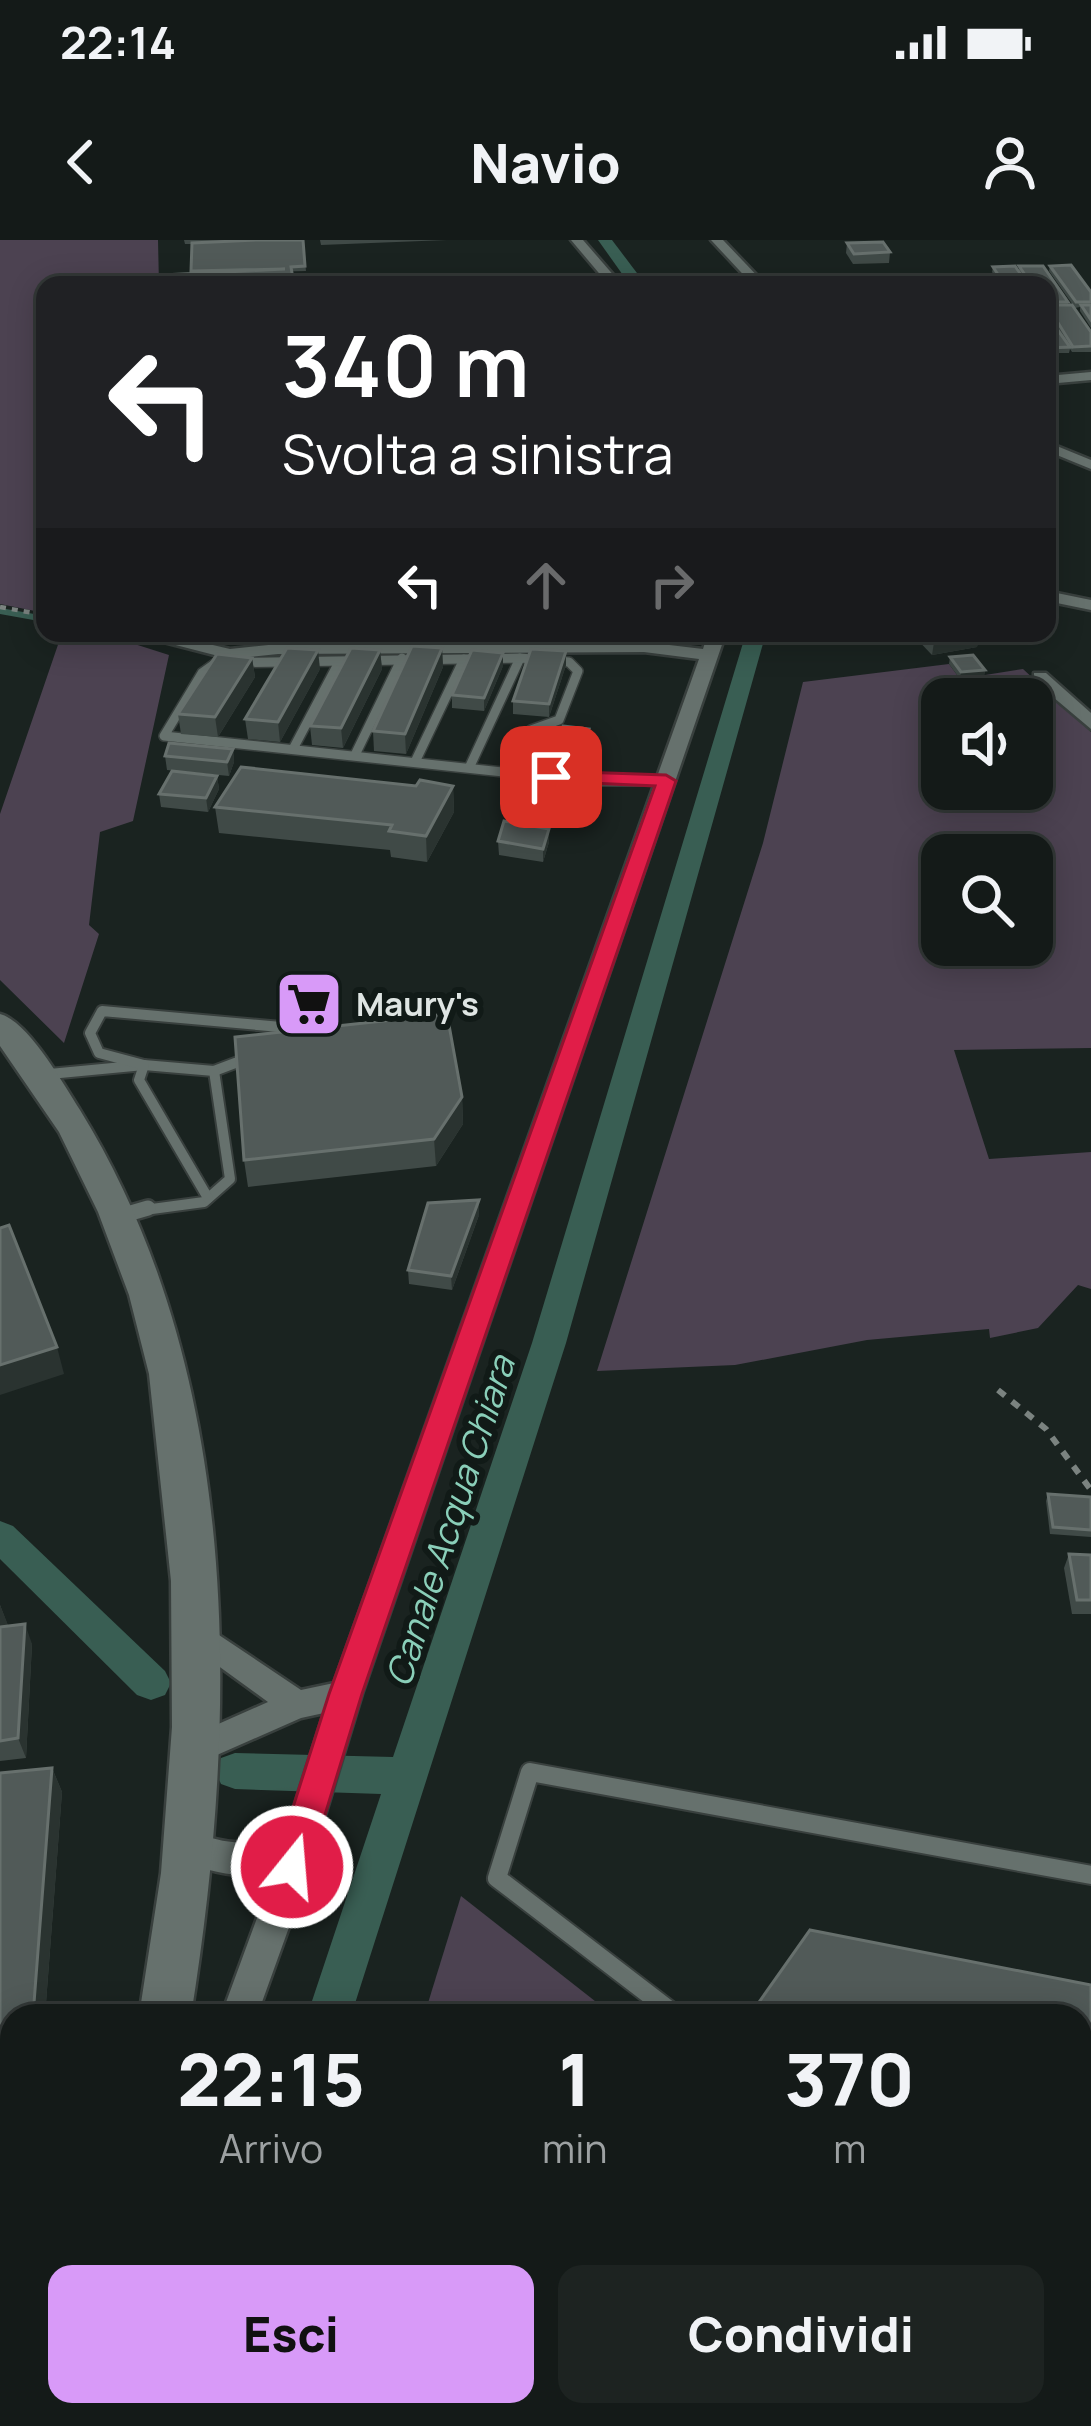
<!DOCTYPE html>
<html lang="it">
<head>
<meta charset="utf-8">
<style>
  :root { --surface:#141a18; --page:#1d2321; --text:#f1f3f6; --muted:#9da1a2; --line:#333837; --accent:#d89af8 }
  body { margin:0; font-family:Manrope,sans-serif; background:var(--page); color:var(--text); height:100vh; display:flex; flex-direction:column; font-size:45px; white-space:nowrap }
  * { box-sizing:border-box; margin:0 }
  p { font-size:39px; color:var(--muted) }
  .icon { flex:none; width:66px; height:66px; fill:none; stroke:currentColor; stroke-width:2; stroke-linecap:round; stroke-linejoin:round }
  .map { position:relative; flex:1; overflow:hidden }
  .side { position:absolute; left:0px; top:1764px; width:1092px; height:423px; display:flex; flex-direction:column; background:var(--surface); border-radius:36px 36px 0 0; box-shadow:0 6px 30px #0003,0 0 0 3px var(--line) }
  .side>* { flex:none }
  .banner { position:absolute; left:36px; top:36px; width:1020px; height:366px; border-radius:24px; box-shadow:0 6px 30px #0003,0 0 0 3px var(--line); background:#202124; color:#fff; overflow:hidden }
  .fabs { position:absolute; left:921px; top:438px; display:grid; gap:24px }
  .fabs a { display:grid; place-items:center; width:132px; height:132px; border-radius:24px; background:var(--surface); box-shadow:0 6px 30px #0003,0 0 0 3px var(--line); font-size:60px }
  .pin { position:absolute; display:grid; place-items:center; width:102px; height:102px; color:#fff; margin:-51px; border-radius:24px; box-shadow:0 6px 18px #0006 }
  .me { position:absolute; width:132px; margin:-66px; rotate:17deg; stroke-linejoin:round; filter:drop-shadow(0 0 9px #0008) }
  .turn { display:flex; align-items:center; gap:42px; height:252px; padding:0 48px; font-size:54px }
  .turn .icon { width:156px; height:156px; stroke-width:2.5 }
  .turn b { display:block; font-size:84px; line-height:102px }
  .lanes { display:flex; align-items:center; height:114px; padding:0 48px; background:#0003; justify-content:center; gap:60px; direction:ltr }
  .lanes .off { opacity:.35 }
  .eta { display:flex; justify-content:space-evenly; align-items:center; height:204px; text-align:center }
  .eta b { font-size:72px; font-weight:800; line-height:84px }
  .action { display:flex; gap:24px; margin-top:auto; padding:24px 48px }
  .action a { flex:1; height:138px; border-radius:24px; background:var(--accent); color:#111; font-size:48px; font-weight:800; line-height:138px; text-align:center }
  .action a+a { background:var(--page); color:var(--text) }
  .status { display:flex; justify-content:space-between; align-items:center; height:84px; padding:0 60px; background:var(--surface); direction:ltr }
  .status svg { height:33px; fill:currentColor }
  header { display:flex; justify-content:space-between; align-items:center; height:156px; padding:0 48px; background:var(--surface); font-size:54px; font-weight:800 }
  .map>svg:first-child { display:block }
  .green { fill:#4c4251; fill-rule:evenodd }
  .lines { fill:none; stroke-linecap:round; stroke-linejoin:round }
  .stream { stroke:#395e53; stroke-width:6 }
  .canal { fill:#395e53; fill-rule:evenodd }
  .service-far3-casing { stroke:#39403e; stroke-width:12 }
  .service-far2-casing { stroke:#39403e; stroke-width:14 }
  .service-far1-casing { stroke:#39403e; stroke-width:20 }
  .service-casing { stroke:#39403e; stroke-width:22 }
  .minor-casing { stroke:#39403e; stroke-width:5 }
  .secondary-casing { stroke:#39403e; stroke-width:5 }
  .path-far1 { stroke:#7b8380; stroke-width:4.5; stroke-dasharray:6 6; stroke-linecap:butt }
  .path { stroke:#7b8380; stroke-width:6; stroke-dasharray:9 9; stroke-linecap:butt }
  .service-far3 { stroke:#66716d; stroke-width:9 }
  .service-far2 { stroke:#66716d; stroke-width:10 }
  .service-far1 { stroke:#66716d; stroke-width:15 }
  .service { stroke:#66716d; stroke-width:18 }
  .minor { fill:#66716d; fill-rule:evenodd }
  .secondary { fill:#66716d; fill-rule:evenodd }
  .wall { fill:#404a47 }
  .shaded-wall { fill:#2a3330 }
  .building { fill:#515a58; stroke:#67706d; stroke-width:3 }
  .route { fill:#e11d48; stroke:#92132f; stroke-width:3 }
  .labels { text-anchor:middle; stroke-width:12; stroke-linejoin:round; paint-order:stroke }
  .poi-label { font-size:33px; font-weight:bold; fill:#dfe5e3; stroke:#111a17; text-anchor:start }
  .water-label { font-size:36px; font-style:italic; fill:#8acfb9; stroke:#111a17 }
</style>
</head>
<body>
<div class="status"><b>22:14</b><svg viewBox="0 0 49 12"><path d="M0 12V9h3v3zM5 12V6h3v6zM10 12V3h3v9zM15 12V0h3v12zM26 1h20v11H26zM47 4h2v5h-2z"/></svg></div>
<header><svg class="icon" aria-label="back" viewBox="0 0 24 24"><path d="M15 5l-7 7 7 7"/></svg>Navio<svg class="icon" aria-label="person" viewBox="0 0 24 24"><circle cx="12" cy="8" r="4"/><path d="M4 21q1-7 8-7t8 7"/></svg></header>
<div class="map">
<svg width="1091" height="2186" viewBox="0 0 1091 2186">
  <rect width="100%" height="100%" fill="#1a2320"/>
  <g class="green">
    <polygon points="0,0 158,0 159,45 45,45 45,373 0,364"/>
    <polygon points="62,393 100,393 169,415 133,581 100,592 89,685 99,694 64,803 0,740 0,574"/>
    <path d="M949 424 960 439 1023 429 1091 492V808L954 810 989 919 1091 912V1049L1078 1045 1038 1088 990 1098 989 1089 867 1100 735 1125 597 1131 763 603 803 442ZM942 459H1032V549H942ZM942 615H1032V705H942Z"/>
    <polygon points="461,1656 614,1776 424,1776"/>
    <polygon points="1080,2142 1091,2150 1091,2186 301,2186 304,2175 1080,2175"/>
  </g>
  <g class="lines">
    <polyline class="stream" points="0,371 45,379"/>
    <g class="canal">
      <polygon points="598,0 612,0 646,45 630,45"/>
      <polygon points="746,393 766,393 566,1103 351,1776 307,1776 381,1554 235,1549 221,1544 215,1531 221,1518 235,1513 393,1517 532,1103"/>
      <polygon points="0,1281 13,1286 165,1431 171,1443 165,1455 151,1460 137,1455 0,1319"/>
      <polygon points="173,2175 225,2175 221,2186 169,2186"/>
    </g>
    <defs>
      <g id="service-far3">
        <polyline points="293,509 339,422"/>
        <polyline points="355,515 402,418"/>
        <polyline points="415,522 464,419"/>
        <polyline points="470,526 520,418"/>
        <polyline points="516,533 531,490 559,480 578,431 569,422 520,418 216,423 202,433 164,496 587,541 666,541"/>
      </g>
      <g id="service-far2">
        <polyline points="214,831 251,817"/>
        <polyline points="39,835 144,825 214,831 230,939 204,962 137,971"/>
        <polyline points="208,958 139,840 144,825 99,813 90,793 102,771 325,791"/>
      </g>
      <polyline id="service-far1" points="117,977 148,968"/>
      <g id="service">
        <polyline points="677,1776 497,1638 530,1532 1091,1635"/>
        <polyline points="1080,2086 1091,2094"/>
      </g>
      <g id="minor">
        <polygon points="571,0 583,0 622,45 609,45"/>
        <polygon points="711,0 723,0 766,45 753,45"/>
        <polygon points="1091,132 1091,140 1047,144 1047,136"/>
        <polygon points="1047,202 1091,220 1091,229 1047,211"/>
        <polygon points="1047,351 1091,360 1091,370 1047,361"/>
        <path d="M129 393H161L230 409 278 404 644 402 703 409 708 393H726L362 1454 301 1654 257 1776H221L275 1629C239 1641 212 1633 179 1618L174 1607 179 1596 191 1591C227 1605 252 1608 287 1589L324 1473 301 1478 192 1526 180 1521 176 1511 180 1501 268 1462 184 1401 179 1392 184 1383 195 1379 301 1450 334 1443 699 419 644 412 278 414 230 419Z"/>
        <polygon points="1034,433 1046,433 1091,473 1091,489 1034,441"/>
      </g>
      <g id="secondary">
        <path d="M0 774C28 781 64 845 80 870 244 1136 239 1477 191 1776H139L161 1633 172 1487 171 1341 149 1134 129 1055 98 972 59 892 0 806Z"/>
        <polygon points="50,2175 110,2175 107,2186 45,2186"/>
      </g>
    </defs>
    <use href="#service-far3" class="service-far3-casing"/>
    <use href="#service-far2" class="service-far2-casing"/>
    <use href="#service-far1" class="service-far1-casing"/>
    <use href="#service" class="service-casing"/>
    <use href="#minor" class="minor-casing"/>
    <use href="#secondary" class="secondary-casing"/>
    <polyline class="path-far1" points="0,367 45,375"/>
    <polyline class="path" points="998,1150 1046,1189 1091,1250"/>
    <use href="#service-far3" class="service-far3"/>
    <use href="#service-far2" class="service-far2"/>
    <use href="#service-far1" class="service-far1"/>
    <use href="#service" class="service"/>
    <use href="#minor" class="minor"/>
    <use href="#secondary" class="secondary"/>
  </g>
  <g class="wall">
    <polygon points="184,0 303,0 306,31 192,34 192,4 185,4"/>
    <polygon points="320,0 447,0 321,5"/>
    <polygon points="847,3 890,12 889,23 853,24 846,13"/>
    <polygon points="1015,26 1019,31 1019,26 1043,26 1068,62 1068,65 1072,65 1091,92 1091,112 1072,112 1070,109 1069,113 1047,113 1047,45 1001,45 992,32 993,27"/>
    <polygon points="1050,26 1091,52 1091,88 1080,71 1080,67 1075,68 1049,31"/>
    <polygon points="911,393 980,393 977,407 932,415"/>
    <polygon points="442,408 443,427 406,514 374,511 373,491"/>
    <polygon points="380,410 382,429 343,508 312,505 310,486"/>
    <polygon points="566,411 566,425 549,477 513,474 513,461"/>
    <polygon points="950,417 985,430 984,436 960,439 949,424"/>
    <polygon points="252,418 255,437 218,497 181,494 178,474"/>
    <polygon points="503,426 484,471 452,468 452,455"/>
    <polygon points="320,429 280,502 248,499 245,479"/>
    <polygon points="589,489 589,496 582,516 554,512 554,506"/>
    <polygon points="233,509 234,522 229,536 167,530 165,516"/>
    <polygon points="217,536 219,549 208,572 161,567 159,554"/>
    <polygon points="416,546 453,546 454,572 427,622 391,617 390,610 219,593 215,567"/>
    <polygon points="538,549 579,551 574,568 538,563"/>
    <polygon points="498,601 549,602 543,622 499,615"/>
    <polygon points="462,857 463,884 436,926 248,947 244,920"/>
    <polygon points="479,975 452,1050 409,1044 408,1030"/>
    <polygon points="1048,1254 1091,1257 1091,1297 1050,1294 1046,1261"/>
    <polygon points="1069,1314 1091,1315 1091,1374 1072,1374 1064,1328"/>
    <polygon points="0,1365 8,1386 32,1404 26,1518 0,1521"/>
    <polygon points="52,1528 62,1552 45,1776 12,1776 12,1850 0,1852 0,1533"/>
    <polygon points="1091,1745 1091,2046 1080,2038 1080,1776 751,1776 752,1772"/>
  </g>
  <g class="shaded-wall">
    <polygon points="952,393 980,393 977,407 932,415 935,396"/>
    <polygon points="442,408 443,427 406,514 405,494"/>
    <polygon points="318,410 320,429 280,502 278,482"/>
    <polygon points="380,410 382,429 343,508 341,488"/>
    <polygon points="566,411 566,425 549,477 549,464"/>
    <polygon points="503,413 503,426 484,471 484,458"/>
    <polygon points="252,418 255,437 218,497 215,477"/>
    <polygon points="985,430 984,436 960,439 961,432"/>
    <polygon points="233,509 234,522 229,536 227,522"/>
    <polygon points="217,536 219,549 208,572 206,558"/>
    <polygon points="453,546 454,572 427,622 426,596"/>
    <polygon points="549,589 549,602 543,622 543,609"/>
    <polygon points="462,857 463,884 436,926 434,899"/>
    <polygon points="479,960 479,975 452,1050 451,1036"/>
    <polygon points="57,1107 64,1134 0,1155 0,1125"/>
    <polygon points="0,1365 8,1385 7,1407 0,1388"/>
    <polygon points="25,1384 32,1404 26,1518 18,1498"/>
    <polygon points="52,1528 62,1552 45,1776 33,1776"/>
  </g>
  <g class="building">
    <polygon points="256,0 303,0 305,26 291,27 294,45 163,45 163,35 285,29 191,31 192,3"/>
    <polygon points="883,2 890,12 854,14 847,3"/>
    <polygon points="1071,25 1091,52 1091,62 1076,62 1050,26"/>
    <polygon points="1015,26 1028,45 1005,45 993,27"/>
    <polygon points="1019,26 1043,26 1068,62 1047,62 1047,45 1032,45"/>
    <polygon points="863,38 869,44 820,45 816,40"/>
    <polygon points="1047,65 1072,65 1091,92 1091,106 1073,107"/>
    <polygon points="1081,65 1091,65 1091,80"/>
    <polygon points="1047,75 1070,107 1047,108"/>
    <polygon points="412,406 442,408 405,494 373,491"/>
    <polygon points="287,408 318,410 278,482 245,479"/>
    <polygon points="351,408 380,410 341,488 310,486"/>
    <polygon points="531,409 566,411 549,464 513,461"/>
    <polygon points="472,410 503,413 484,458 452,455"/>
    <polygon points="217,414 252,418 215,477 178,474"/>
    <polygon points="973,415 985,430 961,432 950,417"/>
    <polygon points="563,486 589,489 582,509 554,506"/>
    <polygon points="169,503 233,509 227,522 165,516"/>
    <polygon points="241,527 416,546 420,540 453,546 426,596 389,591 392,585 215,567"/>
    <polygon points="172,531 217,536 206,558 159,554"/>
    <polygon points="546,532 579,538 574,554 538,549"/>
    <polygon points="504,581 549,589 543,609 498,601"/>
    <polygon points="447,774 462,857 434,899 244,920 235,797"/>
    <polygon points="479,960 451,1036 408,1030 428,963"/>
    <polygon points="9,985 57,1107 0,1125 0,988"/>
    <polygon points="1048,1254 1091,1257 1091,1290 1053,1287"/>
    <polygon points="1069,1314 1091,1315 1091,1360 1077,1360"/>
    <polygon points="25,1384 18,1498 0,1501 0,1387"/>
    <polygon points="52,1528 33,1776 12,1776 12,1828 0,1830 0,1533"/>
    <polygon points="810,1690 1091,1745 1091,2019 1080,2011 1080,1776 758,1776 752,1772"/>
  </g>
  <polygon class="route" points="551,531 666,535 676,541 362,1454 309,1627 304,1639 292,1644 280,1639 274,1627 329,1454 655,546 545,541 542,537"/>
  <defs>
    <symbol id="supermarket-square" viewBox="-11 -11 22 22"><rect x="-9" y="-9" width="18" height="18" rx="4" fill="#d89af8" stroke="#111a17"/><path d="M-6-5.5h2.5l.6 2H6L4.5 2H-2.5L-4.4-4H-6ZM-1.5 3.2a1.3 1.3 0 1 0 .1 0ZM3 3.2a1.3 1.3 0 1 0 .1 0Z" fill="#111"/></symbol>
  </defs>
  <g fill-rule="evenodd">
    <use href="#supermarket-square" x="271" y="726" width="76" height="76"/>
  </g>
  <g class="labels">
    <g class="poi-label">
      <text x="356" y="776">Maury's</text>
    </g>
    <g class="water-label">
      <text transform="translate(450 1281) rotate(-72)" y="13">Canale Acqua Chiara</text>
    </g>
  </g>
</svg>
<div class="fabs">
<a><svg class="icon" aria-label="sound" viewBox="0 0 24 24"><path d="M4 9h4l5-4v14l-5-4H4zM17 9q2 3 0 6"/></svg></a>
<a><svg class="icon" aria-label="search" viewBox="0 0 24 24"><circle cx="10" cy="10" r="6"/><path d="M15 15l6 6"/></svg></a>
</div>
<div class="pin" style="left:551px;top:537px;background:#d93025"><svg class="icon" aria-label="arrive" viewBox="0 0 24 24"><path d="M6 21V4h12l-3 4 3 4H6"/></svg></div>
<svg class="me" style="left:292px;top:1627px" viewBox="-20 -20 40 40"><circle r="17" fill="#e11d48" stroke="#fff" stroke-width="3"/><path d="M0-11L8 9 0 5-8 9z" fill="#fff"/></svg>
<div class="banner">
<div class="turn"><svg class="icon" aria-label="left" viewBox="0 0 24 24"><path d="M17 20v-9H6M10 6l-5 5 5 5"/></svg><div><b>340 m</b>Svolta a sinistra</div></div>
<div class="lanes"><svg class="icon" aria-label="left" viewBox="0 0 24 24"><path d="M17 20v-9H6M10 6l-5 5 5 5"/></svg><svg class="icon off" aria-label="ahead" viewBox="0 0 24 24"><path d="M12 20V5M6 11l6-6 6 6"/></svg><svg class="icon off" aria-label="right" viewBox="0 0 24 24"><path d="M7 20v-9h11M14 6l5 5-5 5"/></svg></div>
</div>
<section class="side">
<div class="eta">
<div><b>22:15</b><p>Arrivo</p></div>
<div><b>1</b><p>min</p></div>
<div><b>370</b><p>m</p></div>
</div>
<div class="action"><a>Esci</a><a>Condividi</a></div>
</section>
</div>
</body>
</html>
